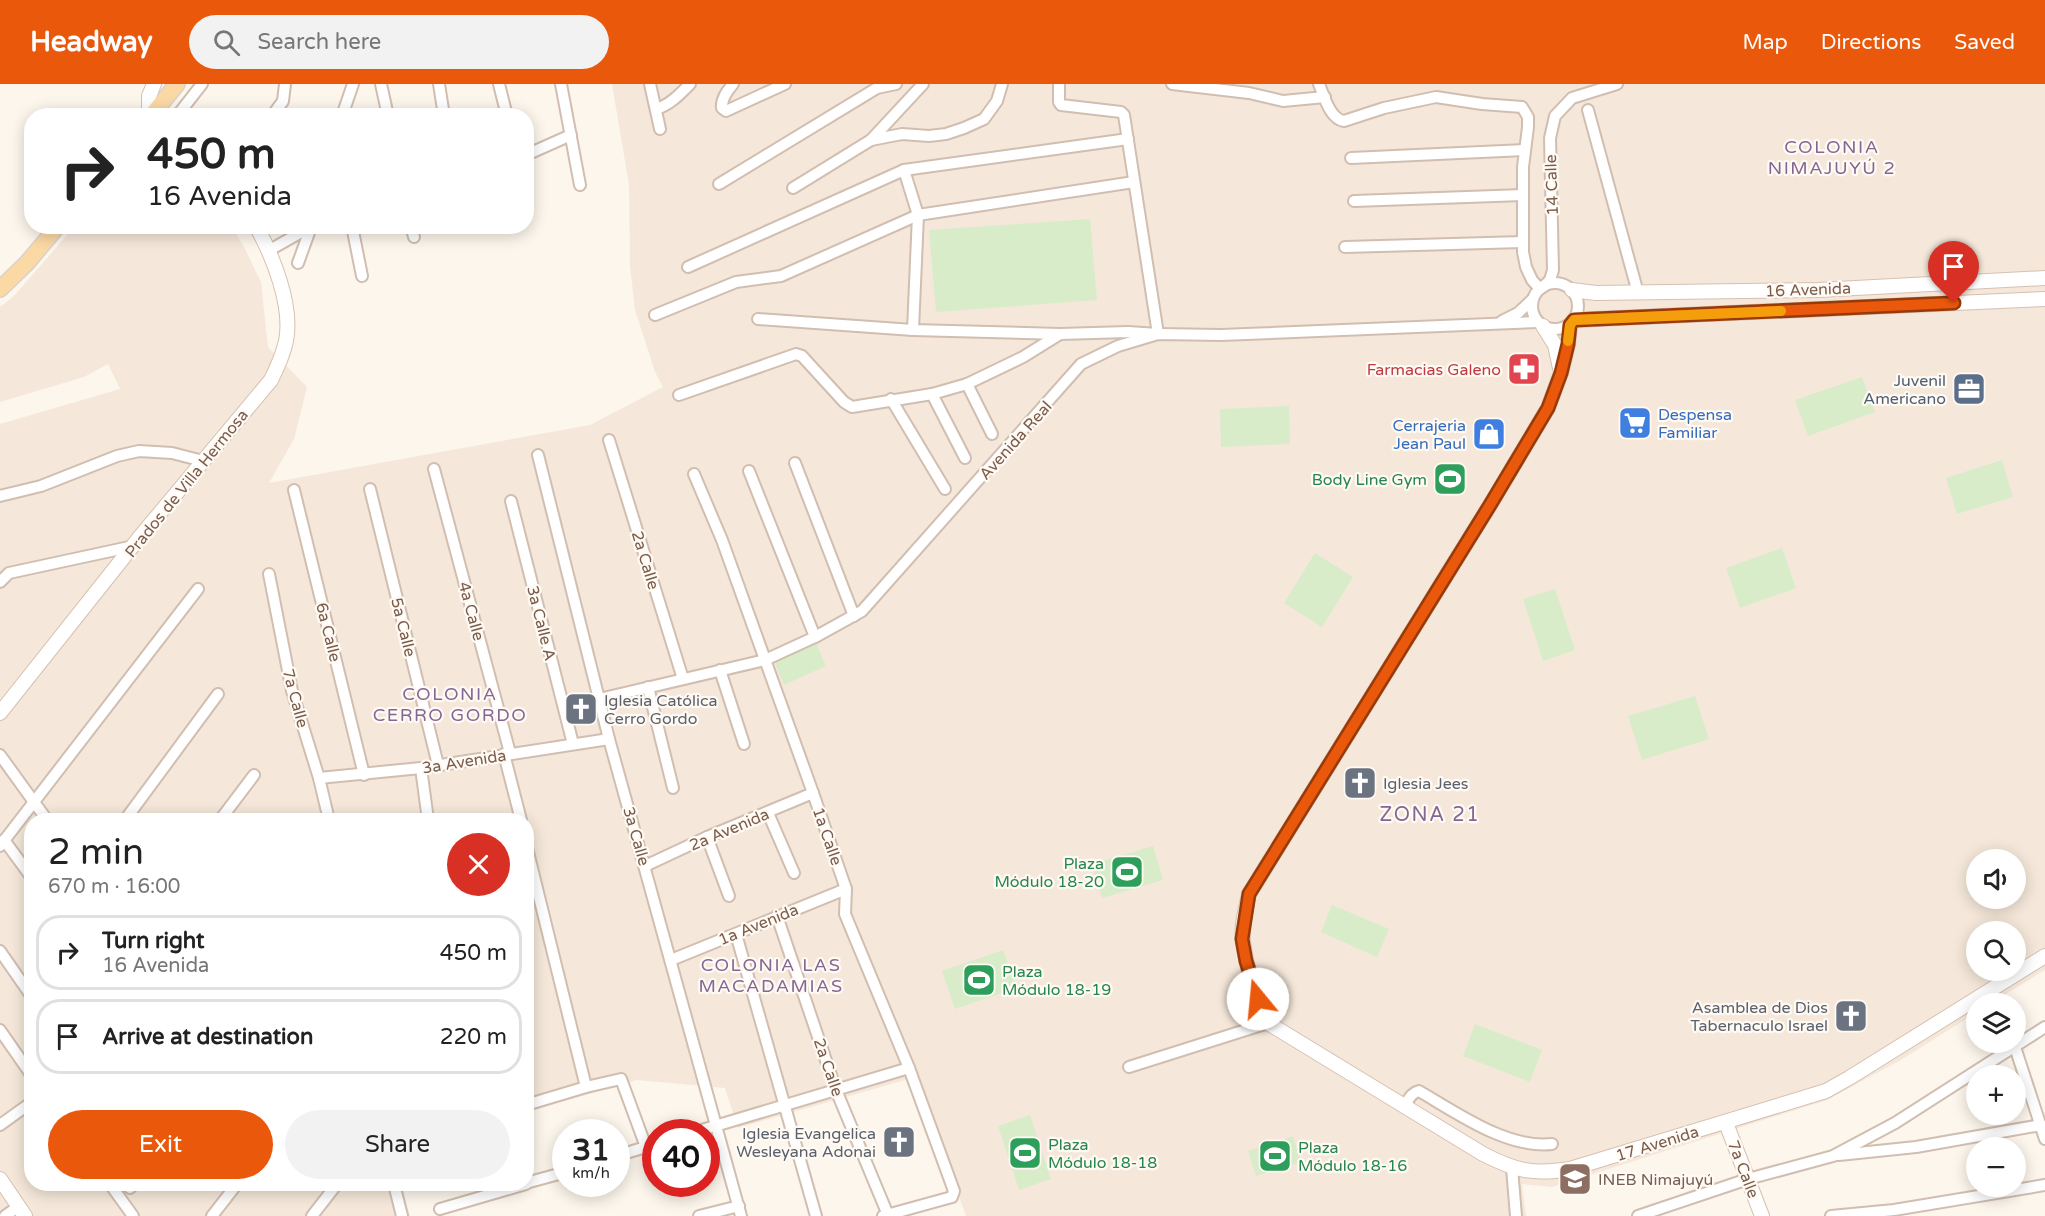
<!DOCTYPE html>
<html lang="en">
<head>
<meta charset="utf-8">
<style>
  :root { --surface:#fff; --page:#f2f2f2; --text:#222; --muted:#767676; --line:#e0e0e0; --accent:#ea580c }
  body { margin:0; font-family:"Varela Round",sans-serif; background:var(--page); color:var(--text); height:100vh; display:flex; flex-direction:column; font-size:22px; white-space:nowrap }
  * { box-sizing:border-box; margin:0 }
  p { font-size:20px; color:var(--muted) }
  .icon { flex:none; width:33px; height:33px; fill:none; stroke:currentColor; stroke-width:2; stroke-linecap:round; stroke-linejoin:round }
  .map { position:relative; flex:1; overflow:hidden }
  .details { position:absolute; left:24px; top:729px; width:510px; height:378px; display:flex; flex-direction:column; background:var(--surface); border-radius:24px; box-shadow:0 3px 15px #0003 }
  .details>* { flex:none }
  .top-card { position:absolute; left:24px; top:24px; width:510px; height:126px; border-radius:24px; box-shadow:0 3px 15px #0003; background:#fff; color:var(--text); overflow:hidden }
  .controls { position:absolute; left:1966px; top:765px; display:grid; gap:12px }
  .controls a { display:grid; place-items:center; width:60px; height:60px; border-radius:50%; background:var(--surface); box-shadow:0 3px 15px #0003; font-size:30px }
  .speed { position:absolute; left:552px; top:1035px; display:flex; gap:12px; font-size:30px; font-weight:700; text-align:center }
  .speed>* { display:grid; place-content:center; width:78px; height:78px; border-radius:50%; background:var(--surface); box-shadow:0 3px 15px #0003; line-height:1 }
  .speed small { font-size:15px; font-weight:400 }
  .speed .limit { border:9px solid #d22; background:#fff; color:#111 }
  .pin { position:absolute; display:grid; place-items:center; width:51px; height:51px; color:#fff; margin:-62px -26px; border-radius:50% 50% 50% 0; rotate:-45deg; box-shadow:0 0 6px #0007 }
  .pin .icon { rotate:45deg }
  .me { position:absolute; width:66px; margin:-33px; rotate:343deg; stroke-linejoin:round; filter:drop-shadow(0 0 4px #0008) }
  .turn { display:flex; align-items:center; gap:21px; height:126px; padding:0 24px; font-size:27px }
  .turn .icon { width:78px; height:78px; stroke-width:2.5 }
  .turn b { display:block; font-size:42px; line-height:51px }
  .round { display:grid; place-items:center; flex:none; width:63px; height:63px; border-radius:32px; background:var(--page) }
  .summary { display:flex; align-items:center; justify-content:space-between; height:102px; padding:0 24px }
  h1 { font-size:36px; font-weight:600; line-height:45px }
  .cta { display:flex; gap:12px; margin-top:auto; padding:12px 24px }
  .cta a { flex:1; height:69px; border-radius:36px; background:var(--accent); color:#fff; font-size:24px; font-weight:600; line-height:69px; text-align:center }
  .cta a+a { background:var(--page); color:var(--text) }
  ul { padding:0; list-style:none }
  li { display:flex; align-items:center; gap:18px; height:75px; margin:0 12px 9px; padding:0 12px; border:3px solid var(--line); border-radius:24px }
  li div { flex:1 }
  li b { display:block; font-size:22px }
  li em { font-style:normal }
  header { display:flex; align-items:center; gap:36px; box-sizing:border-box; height:84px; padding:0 30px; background:var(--accent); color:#fff }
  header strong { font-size:28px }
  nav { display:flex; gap:33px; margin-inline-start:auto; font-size:21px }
  .search { width:420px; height:54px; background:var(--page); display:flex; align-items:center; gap:15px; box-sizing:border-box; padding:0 21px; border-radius:33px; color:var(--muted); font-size:22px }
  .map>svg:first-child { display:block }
  .residential { fill:#f5e8da; fill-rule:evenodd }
  .green { fill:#d8ecc9 }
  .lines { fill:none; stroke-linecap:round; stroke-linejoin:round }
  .street-casing { stroke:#d1beb0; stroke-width:14 }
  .secondary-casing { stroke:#d6c0b0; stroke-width:16 }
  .primary-casing { stroke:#dad1cd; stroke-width:18 }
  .street { stroke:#fff; stroke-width:10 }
  .secondary { stroke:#fff; stroke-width:14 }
  .primary { stroke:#fbd9a5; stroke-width:15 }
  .route-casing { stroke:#983908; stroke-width:15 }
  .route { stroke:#ea580c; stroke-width:10 }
  .slow { stroke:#f59e0b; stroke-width:10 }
  .labels { text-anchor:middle; stroke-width:4.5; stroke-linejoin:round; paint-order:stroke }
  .street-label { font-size:16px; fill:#7a5c4d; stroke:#fffaf3 }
  .health-label { font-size:16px; fill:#be3a42; stroke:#fffaf3; text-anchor:end }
  .service-label { font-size:16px; fill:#4e5e75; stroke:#fffaf3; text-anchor:end }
  .shop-label { font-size:16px; fill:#366cbe; stroke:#fffaf3; text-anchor:start }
  .leisure-label { font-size:16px; fill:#27864d; stroke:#fffaf3; text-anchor:start }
  .worship-label { font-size:16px; fill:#5b616d; stroke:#fffaf3; text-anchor:start }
  .education-label { font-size:16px; fill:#785e54; stroke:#fffaf3; text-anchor:start }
  .neighbourhood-label { font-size:18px; letter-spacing:1.5px; fill:#846695; stroke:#fffaf3 }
  .quarter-label { font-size:20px; letter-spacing:1.5px; fill:#846695; stroke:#fffaf3 }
</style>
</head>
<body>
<header>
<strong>Headway</strong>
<div class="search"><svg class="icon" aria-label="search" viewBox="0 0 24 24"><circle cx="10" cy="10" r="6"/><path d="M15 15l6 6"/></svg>Search here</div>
<nav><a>Map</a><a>Directions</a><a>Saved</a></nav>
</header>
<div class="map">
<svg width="2045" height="1132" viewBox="0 0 2045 1132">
  <rect width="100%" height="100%" fill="#fdf6ec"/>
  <path class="residential" d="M612 0H2045V886L1991 919 1977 920V928L1901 976 1827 1016 1552 1103 1522 1100 1526 1132H966L916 993 738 1044 725 1004 637 996 527 1028 526 736H32V1100H401L410 1132H0V340L120 305 108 280 84 293 0 318V223L14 212 75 142 232 143 244 163 261 198 268 263 307 303 294 355 269 399 590 341 663 303 655 288 635 226 630 182 629 101ZM1977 776H2016V814H1977ZM1977 848H2016V886H1977Z"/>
  <g class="green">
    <polygon points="1090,135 1097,216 936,228 929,146"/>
    <polygon points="1862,293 1875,328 1808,352 1795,316"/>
    <polygon points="1289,322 1290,360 1221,363 1220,325"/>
    <polygon points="2002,376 2013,413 1957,430 1946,394"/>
    <polygon points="1782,464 1796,504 1740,524 1726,484"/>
    <polygon points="1315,469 1353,493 1322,543 1284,519"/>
    <polygon points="1555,505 1575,566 1543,577 1523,515"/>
    <polygon points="816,559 826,582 784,601 774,577"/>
    <polygon points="1695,612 1709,655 1642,676 1628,632"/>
    <polygon points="1153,762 1163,796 1102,814 1092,780"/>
    <polygon points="1332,821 1389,845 1377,873 1321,848"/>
    <polygon points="1003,866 1016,904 955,925 942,887"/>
    <polygon points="1475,940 1542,966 1530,998 1463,972"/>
    <polygon points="1030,1031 1051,1095 1019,1106 998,1042"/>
    <polygon points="1293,1052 1301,1078 1256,1092 1248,1067"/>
  </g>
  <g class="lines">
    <defs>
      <g id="street">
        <polyline points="381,0 388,32"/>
        <polyline points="439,0 444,32"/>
        <polyline points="499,0 507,32"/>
        <polyline points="561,0 580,101"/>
        <polyline points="650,0 660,45"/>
        <path d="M733 0C727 7 721 15 722 24L726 27 785 0"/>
        <polyline points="1172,0 1249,9 1283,17 1325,13"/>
        <path d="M1319 0C1324 12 1330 35 1344 37L1384 24 1436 13 1482 20 1522 23 1528 33V43L1523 83V168L1526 183 1532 196 1540 205"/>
        <path d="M656 25C670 21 680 10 690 0"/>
        <polyline points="1588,26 1638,209"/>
        <polyline points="177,32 202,0"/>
        <polyline points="272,32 283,17 285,0"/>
        <polyline points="342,32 353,0"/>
        <polyline points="871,56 923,0"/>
        <polyline points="526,71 571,51"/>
        <polyline points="1351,74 1525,66"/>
        <polyline points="904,86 918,131 913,246"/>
        <polyline points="719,100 877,4 896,0"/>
        <polyline points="793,104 871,56 902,50 929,52 946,50 964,44 984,35 997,17 1002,0"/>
        <polyline points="1354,117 1523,111"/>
        <polyline points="352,142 362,192"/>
        <polyline points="411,142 414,153"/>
        <polyline points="1345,163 1523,158"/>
        <polyline points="268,167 312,142"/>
        <polyline points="298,179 311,143"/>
        <polyline points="688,183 904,86 1128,55"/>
        <circle cx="1555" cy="222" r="23"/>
        <polyline points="1543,203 1550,196 1553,186 1550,54 1555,32 1572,14 1617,0"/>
        <polyline points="655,231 736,198 781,192 918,131 1134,98"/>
        <polyline points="758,235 913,246 1060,250 1128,248 1158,250 1124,31 1121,28 1061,21 1059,18 1059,0"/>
        <polyline points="1502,237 1518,229 1533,215"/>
        <polyline points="967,300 992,350"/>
        <polyline points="932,310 965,374"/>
        <polyline points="679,311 796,270 802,272 844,318 852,323 932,310 967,300 1023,273 1060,250"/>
        <polyline points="891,315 945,405"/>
        <polyline points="609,356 683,595"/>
        <polyline points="538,371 609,655 741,1132"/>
        <polyline points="795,379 854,532"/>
        <polyline points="434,385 510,669"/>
        <polyline points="749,387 815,553"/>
        <polyline points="694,390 722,456 813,709 846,805 845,830 909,984 954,1107 952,1113 883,1132"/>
        <polyline points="370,405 438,681"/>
        <polyline points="294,406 364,691"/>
        <polyline points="0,412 41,402 117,372 139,367 172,369 203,377"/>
        <polyline points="511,417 573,660"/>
        <polyline points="269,490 292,607 319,694 329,736"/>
        <polyline points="0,498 9,489 134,462"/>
        <polyline points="720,586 744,660"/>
        <polyline points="648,603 673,704"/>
        <polyline points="599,615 765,576 815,553 862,527 1081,280 1118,262 1158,250 1221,251 1538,238"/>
        <polyline points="504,670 521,736"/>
        <polyline points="0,671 47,736"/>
        <polyline points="421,684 428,736"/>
        <polyline points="319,694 421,684 609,655"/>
        <polyline points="768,729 794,789"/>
        <polyline points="125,736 218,610"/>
        <polyline points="220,736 254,691"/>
        <polyline points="707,753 729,812"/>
        <polyline points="4,756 32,794"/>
        <polyline points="526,760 586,1003"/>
        <polyline points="0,762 198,505"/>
        <polyline points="645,782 707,753 813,709"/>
        <polyline points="777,832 836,1006 888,1131"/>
        <polyline points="736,850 816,1132"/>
        <polyline points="0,867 32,913"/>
        <polyline points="671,876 846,805"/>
        <polyline points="0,946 32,992"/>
        <polyline points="2015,963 2045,1055"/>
        <polyline points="1129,983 1268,939"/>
        <polyline points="526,1021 586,1003 621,995 646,1063"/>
        <path d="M1405 1021C1409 1015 1411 1009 1419 1007 1457 1029 1507 1065 1552 1060"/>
        <polyline points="0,1041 32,1018"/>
        <polyline points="695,1048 909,984"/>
        <polyline points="1839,1071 1916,1063 2041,1041"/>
        <polyline points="616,1072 656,1060"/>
        <polyline points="1512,1084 1516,1132"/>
        <polyline points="526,1099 566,1088"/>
        <polyline points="110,1100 133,1132"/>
        <polyline points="394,1100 402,1132"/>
        <polyline points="130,1104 134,1100"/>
        <polyline points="440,1125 526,1100"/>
        <polyline points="5,1132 19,1122"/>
        <polyline points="212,1132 237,1100"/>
        <polyline points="312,1132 337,1100"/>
        <polyline points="699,1132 739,1122"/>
        <polyline points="1638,1132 1748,1095 1833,1072 1895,1039 2045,943"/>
        <polyline points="1831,1132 1894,1126 2045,1101"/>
      </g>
      <g id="secondary">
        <polyline points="149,32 149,12 154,0"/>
        <polyline points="1572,206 1596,209 1818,206 2045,194"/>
        <polyline points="1574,236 2045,215"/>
        <path d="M1570 241 1568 260 1561 289 1548 324 1490 421 1249 810C1246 825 1241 841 1243 857 1246 885 1257 913 1268 939L1483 1070C1516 1087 1533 1091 1570 1085L1826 1007 1849 994 2045 872"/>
        <polyline points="1543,242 1555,261 1560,284"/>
        <path d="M0 629 139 454 271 296C277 284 283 271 286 257 293 222 273 172 256 142"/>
        <polyline points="1726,1039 1762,1132"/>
        <polyline points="0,1095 25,1132"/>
      </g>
      <g id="primary">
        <polyline points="151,32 177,0"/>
        <polyline points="0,205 27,179 58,142"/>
      </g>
    </defs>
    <use href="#street" class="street-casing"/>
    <use href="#secondary" class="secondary-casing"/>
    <use href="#primary" class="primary-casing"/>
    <use href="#street" class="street"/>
    <use href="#secondary" class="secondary"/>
    <use href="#primary" class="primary"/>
  </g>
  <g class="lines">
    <defs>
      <polyline id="route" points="1258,915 1246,877 1242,855 1249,810 1490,421 1548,324 1561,289 1568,260 1570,241 1574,236 1954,219"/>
    </defs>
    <use href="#route" class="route-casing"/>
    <use href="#route" class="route"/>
    <polyline class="slow" points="1568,257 1570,241 1574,236 1781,227"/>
  </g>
  <defs>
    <symbol id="pharmacy-square" viewBox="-11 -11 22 22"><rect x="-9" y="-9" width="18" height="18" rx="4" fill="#e0444e" stroke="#fffaf3"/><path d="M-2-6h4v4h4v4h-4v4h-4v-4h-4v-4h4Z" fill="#fff"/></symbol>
    <symbol id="office-square" viewBox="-11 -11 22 22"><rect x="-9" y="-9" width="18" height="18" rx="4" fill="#5c6f8a" stroke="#fffaf3"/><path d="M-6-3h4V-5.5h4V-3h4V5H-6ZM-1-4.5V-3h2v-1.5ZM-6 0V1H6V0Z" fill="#fff"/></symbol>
    <symbol id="supermarket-square" viewBox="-11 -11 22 22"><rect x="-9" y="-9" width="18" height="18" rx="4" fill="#3f7fe0" stroke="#fffaf3"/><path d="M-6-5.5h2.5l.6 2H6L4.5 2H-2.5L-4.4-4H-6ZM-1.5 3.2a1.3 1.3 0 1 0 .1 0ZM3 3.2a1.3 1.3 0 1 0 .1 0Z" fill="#fff"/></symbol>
    <symbol id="shop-square" viewBox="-11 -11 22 22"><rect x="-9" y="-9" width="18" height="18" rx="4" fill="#3f7fe0" stroke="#fffaf3"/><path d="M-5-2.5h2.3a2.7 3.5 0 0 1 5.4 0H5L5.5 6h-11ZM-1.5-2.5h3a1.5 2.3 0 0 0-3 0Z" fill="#fff"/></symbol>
    <symbol id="stadium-square" viewBox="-11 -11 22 22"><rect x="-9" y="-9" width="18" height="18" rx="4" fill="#2e9e5b" stroke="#fffaf3"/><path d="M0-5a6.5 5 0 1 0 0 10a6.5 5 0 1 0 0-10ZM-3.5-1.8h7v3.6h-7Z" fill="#fff"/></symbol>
    <symbol id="church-square" viewBox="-11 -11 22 22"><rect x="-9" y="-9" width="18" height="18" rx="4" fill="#6b7280" stroke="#fffaf3"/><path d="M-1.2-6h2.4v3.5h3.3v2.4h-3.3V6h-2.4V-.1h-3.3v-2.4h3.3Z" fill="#fff"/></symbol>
    <symbol id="school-square" viewBox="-11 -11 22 22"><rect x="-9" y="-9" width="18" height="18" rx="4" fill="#8d6e63" stroke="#fffaf3"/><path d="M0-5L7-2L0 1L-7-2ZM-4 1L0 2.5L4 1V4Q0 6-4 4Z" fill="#fff"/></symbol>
  </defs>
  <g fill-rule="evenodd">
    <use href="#pharmacy-square" x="1505" y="266" width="38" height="38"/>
    <use href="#office-square" x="1950" y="286" width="38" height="38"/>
    <use href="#supermarket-square" x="1616" y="320" width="38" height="38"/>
    <use href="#shop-square" x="1470" y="331" width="38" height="38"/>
    <use href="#stadium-square" x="1431" y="376" width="38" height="38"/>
    <use href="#church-square" x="562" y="606" width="38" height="38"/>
    <use href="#church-square" x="1341" y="680" width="38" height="38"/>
    <use href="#stadium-square" x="1108" y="769" width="38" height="38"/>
    <use href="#stadium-square" x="960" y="877" width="38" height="38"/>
    <use href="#church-square" x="1832" y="913" width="38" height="38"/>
    <use href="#church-square" x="880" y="1039" width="38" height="38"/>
    <use href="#stadium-square" x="1006" y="1050" width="38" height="38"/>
    <use href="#stadium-square" x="1256" y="1053" width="38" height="38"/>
    <use href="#school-square" x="1556" y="1076" width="38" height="38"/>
  </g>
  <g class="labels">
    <g class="street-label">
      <text transform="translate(1551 101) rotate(-92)" y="6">14 Calle</text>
      <text transform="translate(1808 205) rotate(-2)" y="6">16 Avenida</text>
      <text transform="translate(1015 356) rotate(-48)" y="6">Avenida Real</text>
      <text transform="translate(186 399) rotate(-51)" y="6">Prados de Villa Hermosa</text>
      <text transform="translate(646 476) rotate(73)" y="6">2a Calle</text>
      <text transform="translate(472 527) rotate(75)" y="6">4a Calle</text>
      <text transform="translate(542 539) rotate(76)" y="6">3a Calle A</text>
      <text transform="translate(404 543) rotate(76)" y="6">5a Calle</text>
      <text transform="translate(329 548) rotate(76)" y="6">6a Calle</text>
      <text transform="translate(296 614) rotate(75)" y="6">7a Calle</text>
      <text transform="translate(464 677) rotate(-9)" y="6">3a Avenida</text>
      <text transform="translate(729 745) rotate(-23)" y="6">2a Avenida</text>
      <text transform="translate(637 752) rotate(74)" y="6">3a Calle</text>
      <text transform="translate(828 752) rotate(71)" y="6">1a Calle</text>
      <text transform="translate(758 840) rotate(-22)" y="6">1a Avenida</text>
      <text transform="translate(829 983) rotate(71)" y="6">2a Calle</text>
      <text transform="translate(1657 1059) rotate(-17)" y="6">17 Avenida</text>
      <text transform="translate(1744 1085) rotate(69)" y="6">7a Calle</text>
    </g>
    <g class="health-label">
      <text x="1501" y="291">Farmacias Galeno</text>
    </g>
    <g class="service-label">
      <text x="1946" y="302">Juvenil<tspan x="1946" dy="18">Americano</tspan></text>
    </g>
    <g class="shop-label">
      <text x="1658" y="336">Despensa<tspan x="1658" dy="18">Familiar</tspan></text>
      <text x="1466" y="347" text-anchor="end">Cerrajeria<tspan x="1466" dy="18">Jean Paul</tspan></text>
    </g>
    <g class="leisure-label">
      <text x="1427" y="401" text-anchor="end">Body Line Gym</text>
      <text x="1104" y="785" text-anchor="end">Plaza<tspan x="1104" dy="18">Módulo 18-20</tspan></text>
      <text x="1002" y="893">Plaza<tspan x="1002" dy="18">Módulo 18-19</tspan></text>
      <text x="1048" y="1066">Plaza<tspan x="1048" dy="18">Módulo 18-18</tspan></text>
      <text x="1298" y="1069">Plaza<tspan x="1298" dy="18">Módulo 18-16</tspan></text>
    </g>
    <g class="worship-label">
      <text x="604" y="622">Iglesia Católica<tspan x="604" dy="18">Cerro Gordo</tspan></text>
      <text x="1383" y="705">Iglesia Jees</text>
      <text x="1828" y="929" text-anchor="end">Asamblea de Dios<tspan x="1828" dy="18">Tabernaculo Israel</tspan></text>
      <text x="876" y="1055" text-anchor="end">Iglesia Evangelica<tspan x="876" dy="18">Wesleyana Adonai</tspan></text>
    </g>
    <g class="education-label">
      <text x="1598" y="1101">INEB Nimajuyú</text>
    </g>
    <g class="neighbourhood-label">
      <text x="1832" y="69">COLONIA<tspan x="1832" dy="21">NIMAJUYÚ 2</tspan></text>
      <text x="450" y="616">COLONIA<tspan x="450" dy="21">CERRO GORDO</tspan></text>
      <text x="771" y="887">COLONIA LAS<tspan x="771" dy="21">MACADAMIAS</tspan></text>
    </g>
    <g class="quarter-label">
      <text x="1430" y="737">ZONA 21</text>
    </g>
  </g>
</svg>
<div class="controls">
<a><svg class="icon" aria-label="sound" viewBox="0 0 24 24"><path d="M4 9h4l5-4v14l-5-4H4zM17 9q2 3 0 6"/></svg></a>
<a><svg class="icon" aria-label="search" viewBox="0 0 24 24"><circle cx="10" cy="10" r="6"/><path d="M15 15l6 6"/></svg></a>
<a><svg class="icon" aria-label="layers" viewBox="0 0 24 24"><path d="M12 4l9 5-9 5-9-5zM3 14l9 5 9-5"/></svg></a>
<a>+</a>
<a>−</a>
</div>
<div class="speed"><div>31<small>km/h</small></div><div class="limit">40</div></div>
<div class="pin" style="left:1954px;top:219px;background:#d93025"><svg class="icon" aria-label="arrive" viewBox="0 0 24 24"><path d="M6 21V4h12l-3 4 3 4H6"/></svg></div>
<svg class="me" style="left:1258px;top:915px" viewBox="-20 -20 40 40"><circle r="19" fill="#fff"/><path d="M0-13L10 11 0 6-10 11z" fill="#ea580c"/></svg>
<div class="top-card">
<div class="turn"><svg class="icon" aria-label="right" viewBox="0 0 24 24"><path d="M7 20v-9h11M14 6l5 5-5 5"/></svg><div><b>450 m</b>16 Avenida</div></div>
</div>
<section class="details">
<div class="summary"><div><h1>2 min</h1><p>670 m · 16:00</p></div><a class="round" style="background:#d93025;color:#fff"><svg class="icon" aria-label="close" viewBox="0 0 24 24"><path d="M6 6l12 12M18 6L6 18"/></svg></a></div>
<ul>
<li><svg class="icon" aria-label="right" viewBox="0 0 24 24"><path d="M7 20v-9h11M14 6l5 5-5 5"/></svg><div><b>Turn right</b><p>16 Avenida</p></div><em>450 m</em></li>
<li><svg class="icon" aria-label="arrive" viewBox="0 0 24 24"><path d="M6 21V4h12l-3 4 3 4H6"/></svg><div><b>Arrive at destination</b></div><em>220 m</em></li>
</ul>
<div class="cta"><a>Exit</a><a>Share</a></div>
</section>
</div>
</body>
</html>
